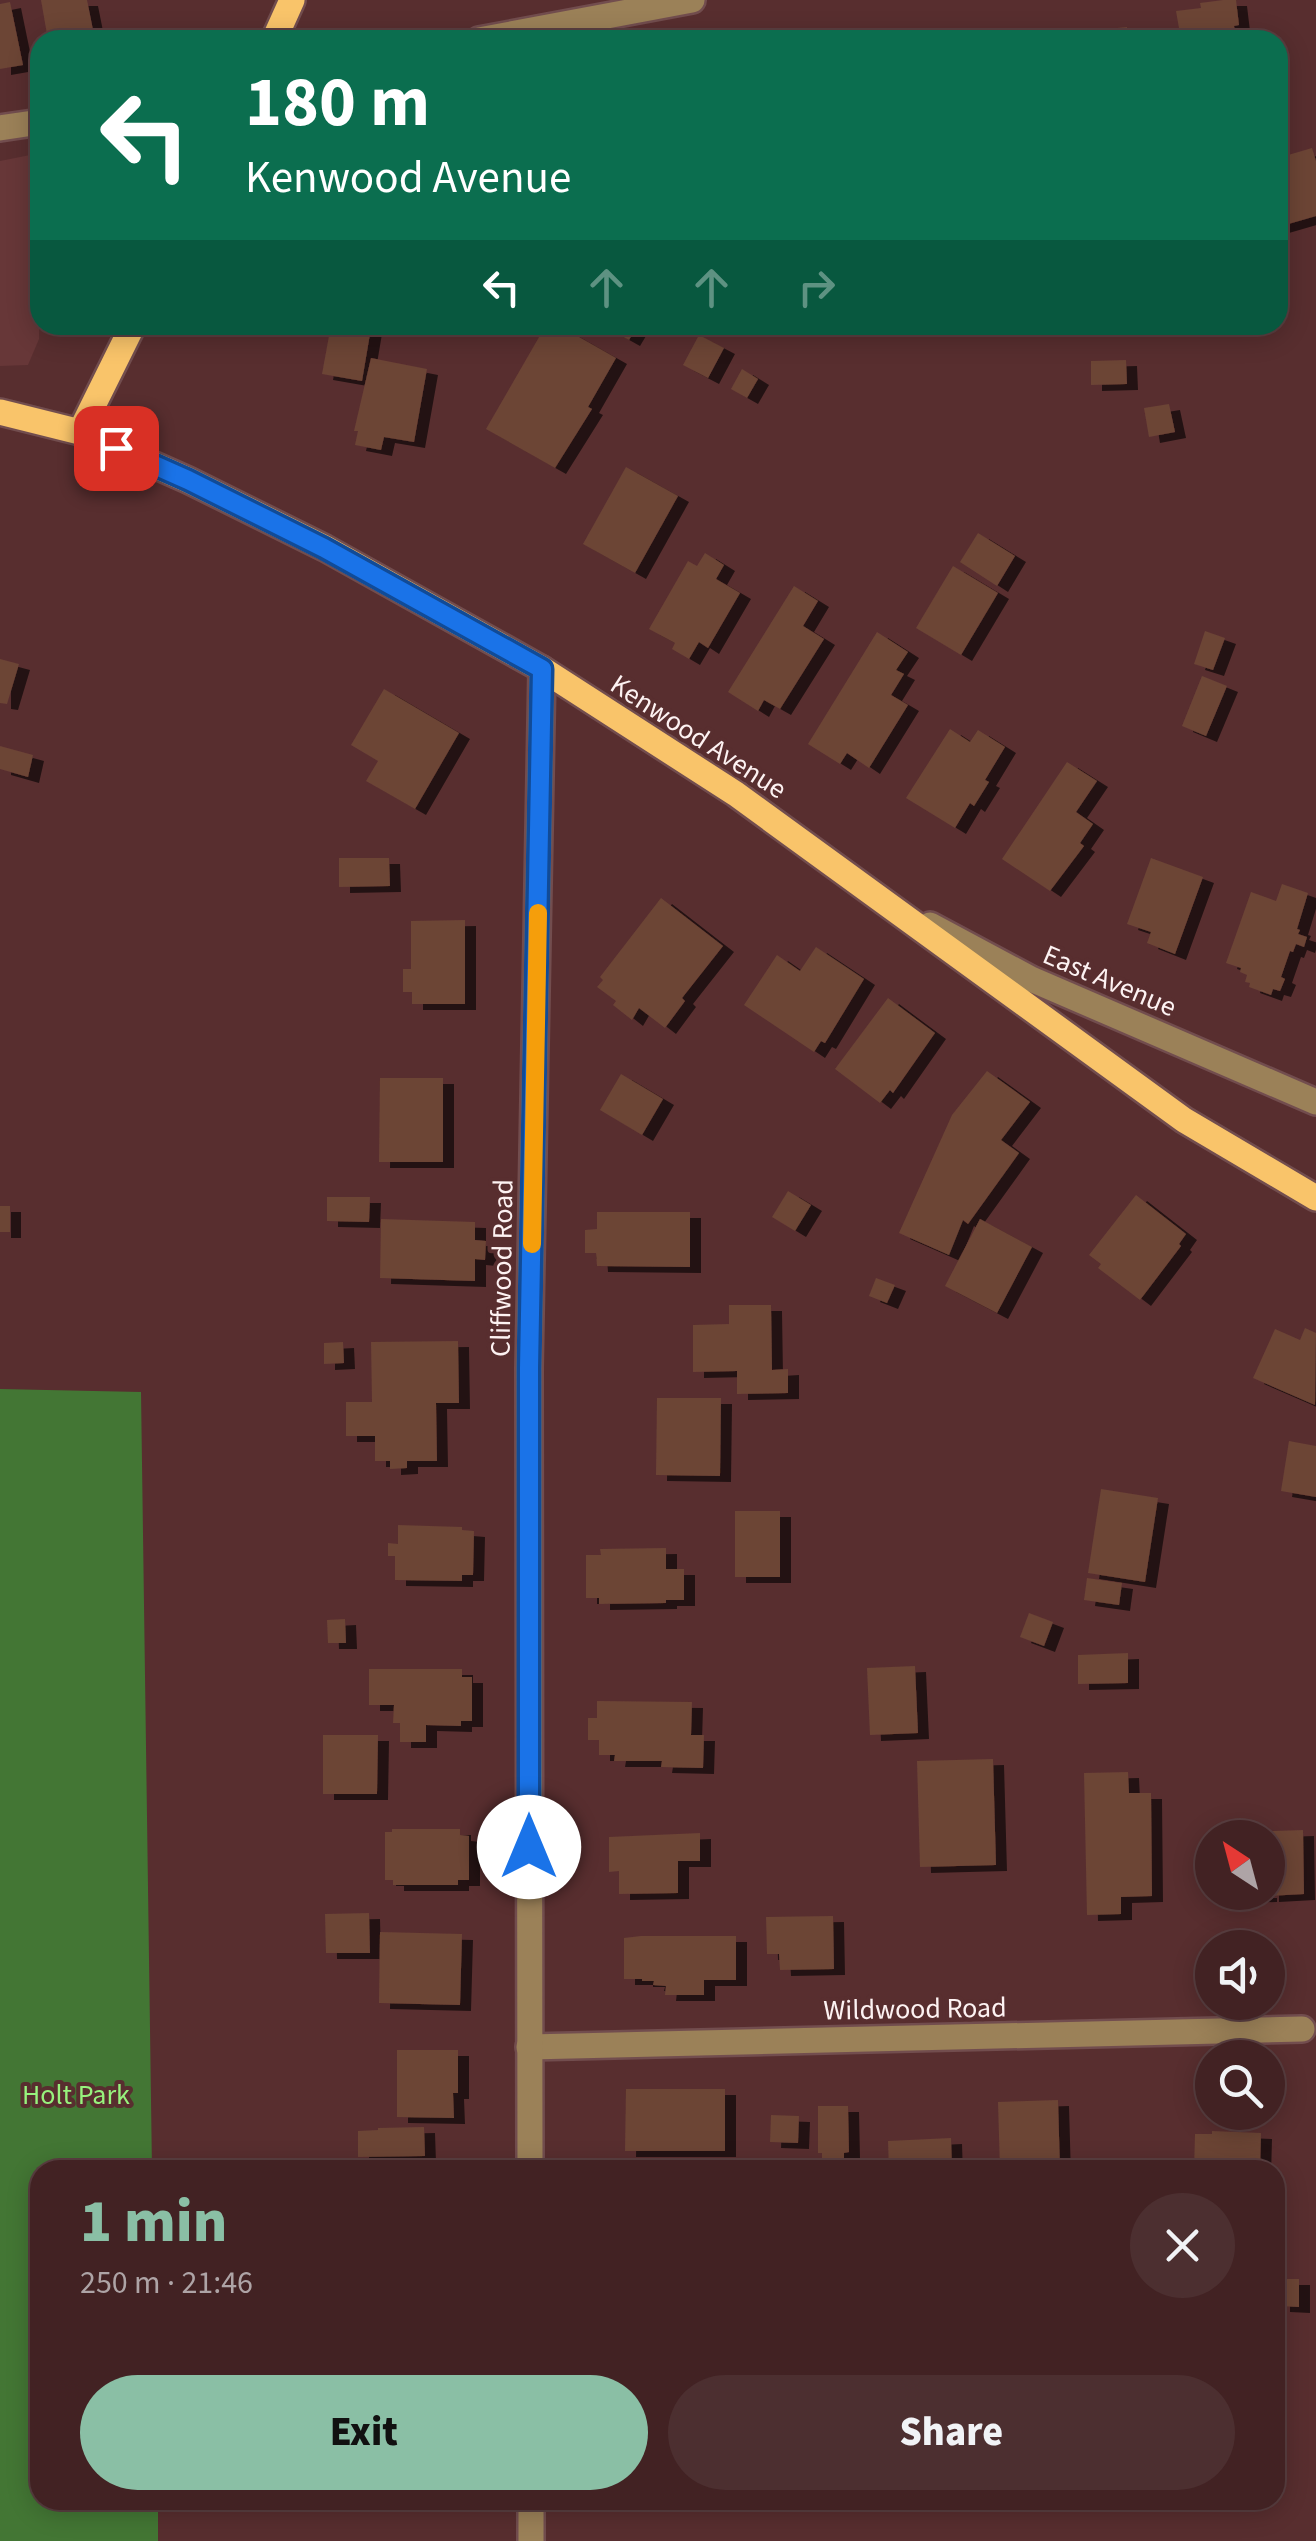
<!DOCTYPE html>
<html lang="en">
<head>
<meta charset="utf-8">
<style>
  :root { --surface:#422223; --page:#4c2f30; --text:#f1f3f6; --muted:#aea4a6; --line:#5a3f41; --accent:#8abfa5 }
  body { margin:0; font-family:"Source Sans 3",sans-serif; background:var(--page); color:var(--text); height:100vh; display:flex; flex-direction:column; font-size:38px; white-space:nowrap }
  * { box-sizing:border-box; margin:0 }
  p { font-size:32px; color:var(--muted) }
  .icon { flex:none; width:55px; height:55px; fill:none; stroke:currentColor; stroke-width:2; stroke-linecap:round; stroke-linejoin:round }
  .map { position:relative; flex:1; overflow:hidden }
  .panel { position:absolute; left:30px; top:2160px; width:1255px; height:350px; display:flex; flex-direction:column; background:var(--surface); border-radius:30px; box-shadow:0 5px 25px #0003,0 0 0 2px var(--line) }
  .panel>* { flex:none }
  .guide { position:absolute; left:30px; top:30px; width:1258px; height:305px; border-radius:30px; box-shadow:0 5px 25px #0003,0 0 0 2px var(--line); background:#0b6e4f; color:#fff; overflow:hidden }
  .needle { width:65px; rotate:324deg }
  .buttons { position:absolute; left:1195px; top:1820px; display:grid; gap:20px }
  .buttons a { display:grid; place-items:center; width:90px; height:90px; border-radius:50%; background:var(--surface); box-shadow:0 5px 25px #0003,0 0 0 2px var(--line); font-size:50px }
  .pin { position:absolute; display:grid; place-items:center; width:85px; height:85px; color:#fff; margin:-42px; border-radius:20px; box-shadow:0 5px 15px #0006 }
  .me { position:absolute; width:110px; margin:-55px; rotate:0deg; stroke-linejoin:round; filter:drop-shadow(0 0 8px #0008) }
  .turn { display:flex; align-items:center; gap:35px; height:210px; padding:0 50px; font-size:45px }
  .turn .icon { width:130px; height:130px; stroke-width:2.5 }
  .turn b { display:block; font-size:70px; line-height:85px }
  .lanes { display:flex; align-items:center; height:95px; padding:0 50px; background:#0003; justify-content:center; gap:50px; direction:ltr }
  .lanes .off { opacity:.35 }
  .round { display:grid; place-items:center; flex:none; width:105px; height:105px; border-radius:52px; background:var(--page) }
  .headline { display:flex; align-items:center; justify-content:space-between; height:170px; padding:0 50px }
  h1 { font-size:60px; font-weight:800; line-height:75px; color:var(--accent) }
  .action { display:flex; gap:20px; margin-top:auto; padding:20px 50px }
  .action a { flex:1; height:115px; border-radius:60px; background:var(--accent); color:#111; font-size:40px; font-weight:800; line-height:115px; text-align:center }
  .action a+a { background:var(--page); color:var(--text) }
  .map>svg:first-child { display:block }
  .built { fill:#673738 }
  .green { fill:#437634 }
  .building { fill:#6c4436; filter:url(#shadow) }
  .lines { fill:none; stroke-linecap:round; stroke-linejoin:round }
  .minor-casing { stroke:#724d4e; stroke-width:30 }
  .major-casing { stroke:#724d4e; stroke-width:30 }
  .minor { stroke:#9b8158; stroke-width:25 }
  .major { stroke:#f9c46a; stroke-width:25 }
  .route-casing { stroke:#114b97; stroke-width:25 }
  .route { stroke:#1a73e8; stroke-width:18 }
  .slow { stroke:#f59e0b; stroke-width:18 }
  .labels { text-anchor:middle; stroke-width:8; stroke-linejoin:round; paint-order:stroke }
  .street-label { font-size:28px; fill:#fdf2f2; stroke:#582e2f }
  .park-label { font-size:28px; fill:#97f27d; stroke:#582e2f }
</style>
</head>
<body>
<div class="map">
<svg width="1316" height="2541" viewBox="0 0 1316 2541">
  <defs>
    <filter id="shadow"><feDropShadow dx="11" dy="6" stdDeviation="0" flood-color="#0009"/></filter>
  </defs>
  <rect width="100%" height="100%" fill="#582e2f"/>
  <polygon class="built" points="40,153 39,339 28,365 0,366 0,161"/>
  <polygon class="green" points="0,1389 141,1392 152,2170 40,2170 40,2500 158,2500 158,2541 0,2541"/>
  <g class="building">
    <polygon points="41,0 87,0 94,35 71,40 48,40"/>
    <polygon points="1223,0 1236,0 1239,25 1234,26 1237,40 1176,40 1174,28 1179,28 1176,11 1201,8 1200,3"/>
    <polygon points="10,2 23,65 0,69 0,4"/>
    <polygon points="1127,27 1128,40 1099,40 1098,30"/>
    <polygon points="1312,148 1316,161 1316,216 1278,227 1278,158"/>
    <polygon points="331,325 371,328 362,381 322,374"/>
    <polygon points="546,325 558,325 616,358 588,407 592,409 555,468 486,429"/>
    <polygon points="602,325 638,325 629,340"/>
    <polygon points="699,335 724,348 708,378 683,365"/>
    <polygon points="371,358 427,369 414,442 384,437 381,450 355,445 358,431 354,431"/>
    <polygon points="1126,360 1127,384 1091,385 1091,361"/>
    <polygon points="742,369 758,379 747,398 731,389"/>
    <polygon points="1169,404 1175,432 1149,437 1144,408"/>
    <polygon points="626,467 678,496 635,573 583,544"/>
    <polygon points="978,533 1015,556 997,586 960,562"/>
    <polygon points="705,553 724,565 716,579 740,593 708,648 699,642 689,659 672,649 675,643 649,629 688,561 697,566"/>
    <polygon points="953,566 998,593 961,655 916,628"/>
    <polygon points="794,586 818,601 803,626 824,639 780,709 764,700 758,711 728,692"/>
    <polygon points="1205,631 1225,638 1213,670 1194,664"/>
    <polygon points="877,632 908,652 896,670 904,674 891,695 908,705 869,768 847,753 840,764 808,744"/>
    <polygon points="0,659 19,664 7,704 0,703"/>
    <polygon points="1202,676 1227,686 1206,736 1182,726"/>
    <polygon points="384,689 459,733 415,809 366,781 378,761 351,745"/>
    <polygon points="950,729 970,742 978,730 1005,747 985,780 989,782 974,806 970,803 955,828 906,798"/>
    <polygon points="0,746 33,755 28,777 0,769"/>
    <polygon points="1067,762 1097,781 1076,812 1093,824 1080,843 1084,846 1050,891 1002,859"/>
    <polygon points="339,858 389,858 390,886 339,887"/>
    <polygon points="1151,858 1203,877 1175,954 1147,943 1151,932 1127,924"/>
    <polygon points="1282,884 1308,893 1297,929 1300,930 1298,934 1307,937 1304,947 1296,944 1293,952 1290,951 1281,977 1285,979 1280,991 1273,989 1271,995 1249,987 1250,983 1245,982 1247,975 1240,972 1241,968 1226,963 1251,892 1276,901"/>
    <polygon points="661,898 723,946 682,998 685,1001 665,1028 639,1008 632,1020 613,1005 616,1001 597,987 603,980 600,977"/>
    <polygon points="465,920 465,1004 412,1004 412,992 403,992 403,969 411,969 411,921"/>
    <polygon points="816,947 864,979 825,1043 821,1041 814,1052 744,1005 777,955 800,971"/>
    <polygon points="888,998 935,1033 893,1093 890,1090 880,1103 835,1069"/>
    <polygon points="987,1071 1030,1102 1001,1140 1019,1153 968,1224 963,1220 949,1255 899,1233 952,1115"/>
    <polygon points="621,1074 663,1099 642,1135 600,1110"/>
    <polygon points="380,1078 443,1078 443,1162 379,1162"/>
    <polygon points="788,1191 811,1205 795,1231 772,1217"/>
    <polygon points="1136,1195 1186,1234 1179,1244 1181,1246 1140,1300 1098,1268 1101,1264 1089,1255"/>
    <polygon points="327,1197 370,1197 369,1222 327,1221"/>
    <rect x="0" y="1206" width="10" height="26"/>
    <polygon points="597,1212 690,1212 690,1267 597,1266 596,1253 585,1253 585,1230 597,1229"/>
    <polygon points="381,1219 475,1222 475,1240 486,1241 485,1260 475,1259 475,1281 380,1278"/>
    <polygon points="980,1219 1032,1247 997,1313 945,1286"/>
    <polygon points="876,1278 895,1285 887,1303 869,1296"/>
    <polygon points="729,1305 771,1305 772,1370 788,1369 788,1393 737,1394 737,1371 693,1372 693,1325 729,1324"/>
    <polygon points="1305,1328 1316,1333 1315,1405 1253,1378 1275,1329 1300,1340"/>
    <polygon points="458,1341 459,1403 436,1403 437,1461 407,1461 407,1468 390,1469 390,1461 375,1461 375,1436 346,1436 346,1402 372,1402 371,1342"/>
    <polygon points="343,1342 344,1363 324,1364 324,1343"/>
    <polygon points="657,1398 721,1398 720,1476 656,1475"/>
    <polygon points="1289,1441 1316,1446 1316,1497 1281,1491"/>
    <polygon points="1101,1489 1158,1498 1145,1582 1088,1573"/>
    <rect x="735" y="1511" width="45" height="66"/>
    <polygon points="398,1525 462,1527 462,1530 474,1531 473,1575 462,1575 462,1581 395,1580 395,1556 388,1556 388,1543 398,1544"/>
    <polygon points="666,1548 666,1569 684,1569 684,1600 666,1600 666,1603 599,1604 599,1598 586,1598 586,1555 601,1555 600,1549"/>
    <polygon points="1087,1578 1122,1583 1119,1605 1084,1600"/>
    <polygon points="1029,1613 1053,1622 1044,1646 1020,1637"/>
    <polygon points="345,1619 346,1643 328,1643 327,1620"/>
    <polygon points="1128,1653 1128,1683 1078,1684 1078,1655"/>
    <polygon points="915,1666 918,1733 870,1735 867,1668"/>
    <polygon points="369,1669 462,1669 462,1677 472,1677 472,1721 461,1721 461,1726 426,1725 426,1742 400,1742 400,1723 393,1723 394,1705 369,1705"/>
    <polygon points="597,1701 692,1702 691,1735 704,1735 703,1768 661,1767 662,1761 614,1761 615,1755 599,1755 599,1740 588,1740 588,1718 597,1718"/>
    <polygon points="323,1735 378,1735 377,1794 323,1794"/>
    <polygon points="993,1759 996,1865 920,1867 917,1761"/>
    <polygon points="1128,1772 1129,1793 1151,1793 1152,1896 1121,1897 1121,1914 1087,1915 1084,1773"/>
    <polygon points="392,1829 460,1829 460,1835 469,1836 469,1880 458,1880 458,1885 393,1885 393,1880 385,1880 385,1832 392,1832"/>
    <polygon points="1303,1830 1304,1894 1268,1896 1268,1838 1211,1838 1211,1833"/>
    <polygon points="700,1833 700,1861 678,1861 678,1893 619,1894 619,1871 609,1872 609,1837"/>
    <polygon points="1213,1892 1266,1892 1266,1896 1213,1897"/>
    <polygon points="369,1913 370,1953 326,1953 325,1914"/>
    <polygon points="833,1916 834,1969 780,1970 779,1954 767,1954 766,1917"/>
    <polygon points="380,1932 462,1934 460,2005 379,2003"/>
    <polygon points="641,1936 736,1936 736,1980 704,1980 704,1995 665,1995 666,1986 653,1985 654,1981 642,1981 642,1979 624,1979 624,1938"/>
    <polygon points="397,2050 458,2050 458,2093 453,2093 454,2118 397,2117"/>
    <polygon points="626,2089 725,2089 725,2151 625,2151"/>
    <polygon points="1058,2100 1060,2170 1000,2170 998,2102"/>
    <polygon points="818,2106 848,2106 849,2152 844,2153 844,2165 822,2166 822,2153 818,2153"/>
    <polygon points="771,2115 799,2116 798,2143 770,2142"/>
    <polygon points="424,2127 425,2156 358,2157 358,2131 378,2130 378,2128"/>
    <polygon points="1212,2131 1261,2133 1260,2170 1194,2170 1195,2134 1212,2134"/>
    <polygon points="951,2138 952,2170 889,2170 888,2141"/>
    <polygon points="1279,2279 1299,2279 1299,2307 1279,2306"/>
  </g>
  <g class="lines">
    <defs>
      <g id="minor">
        <polyline points="479,40 692,0"/>
        <polyline points="0,128 40,122"/>
        <polyline points="930,925 1031,979 1316,1102"/>
        <polyline points="529,2047 1302,2029"/>
        <polyline points="530,2170 529,1368 542,669"/>
        <polyline points="531,2500 531,2541"/>
      </g>
      <g id="major">
        <polyline points="274,40 292,0"/>
        <polyline points="0,412 80,432 188,480 325,548 542,669 736,794 1184,1120 1316,1198"/>
        <polyline points="80,432 133,325"/>
      </g>
    </defs>
    <use href="#minor" class="minor-casing"/>
    <use href="#major" class="major-casing"/>
    <use href="#minor" class="minor"/>
    <use href="#major" class="major"/>
  </g>
  <g class="lines">
    <defs>
      <polyline id="route" points="116,448 188,480 324,548 542,669 529,1368 529,1847"/>
    </defs>
    <use href="#route" class="route-casing"/>
    <use href="#route" class="route"/>
    <polyline class="slow" points="532,1244 538,913"/>
  </g>
  <g class="labels">
    <g class="street-label">
      <text transform="translate(699 736) rotate(33)" y="10">Kenwood Avenue</text>
      <text transform="translate(1110 980) rotate(23)" y="10">East Avenue</text>
      <text transform="translate(501 1268) rotate(-89)" y="10">Cliffwood Road</text>
      <text transform="translate(915 2008) rotate(-1)" y="10">Wildwood Road</text>
    </g>
    <g class="park-label">
      <text x="76" y="2104">Holt Park</text>
    </g>
  </g>
</svg>
<div class="buttons">
<a><svg class="needle" viewBox="-14 -14 28 28"><path d="M0-13l5 13h-10z" fill="#e53935"/><path d="M0 13l5-13h-10z" fill="#aea4a6"/></svg></a>
<a><svg class="icon" aria-label="sound" viewBox="0 0 24 24"><path d="M4 9h4l5-4v14l-5-4H4zM17 9q2 3 0 6"/></svg></a>
<a><svg class="icon" aria-label="search" viewBox="0 0 24 24"><circle cx="10" cy="10" r="6"/><path d="M15 15l6 6"/></svg></a>
</div>
<div class="pin" style="left:116px;top:448px;background:#d93025"><svg class="icon" aria-label="arrive" viewBox="0 0 24 24"><path d="M6 21V4h12l-3 4 3 4H6"/></svg></div>
<svg class="me" style="left:529px;top:1847px" viewBox="-20 -20 40 40"><circle r="19" fill="#fff"/><path d="M0-13L10 11 0 6-10 11z" fill="#1a73e8"/></svg>
<div class="guide">
<div class="turn"><svg class="icon" aria-label="left" viewBox="0 0 24 24"><path d="M17 20v-9H6M10 6l-5 5 5 5"/></svg><div><b>180 m</b>Kenwood Avenue</div></div>
<div class="lanes"><svg class="icon" aria-label="left" viewBox="0 0 24 24"><path d="M17 20v-9H6M10 6l-5 5 5 5"/></svg><svg class="icon off" aria-label="ahead" viewBox="0 0 24 24"><path d="M12 20V5M6 11l6-6 6 6"/></svg><svg class="icon off" aria-label="ahead" viewBox="0 0 24 24"><path d="M12 20V5M6 11l6-6 6 6"/></svg><svg class="icon off" aria-label="right" viewBox="0 0 24 24"><path d="M7 20v-9h11M14 6l5 5-5 5"/></svg></div>
</div>
<section class="panel">
<div class="headline"><div><h1>1 min</h1><p>250 m · 21:46</p></div><a class="round"><svg class="icon" aria-label="close" viewBox="0 0 24 24"><path d="M6 6l12 12M18 6L6 18"/></svg></a></div>
<div class="action"><a>Exit</a><a>Share</a></div>
</section>
</div>
</body>
</html>
